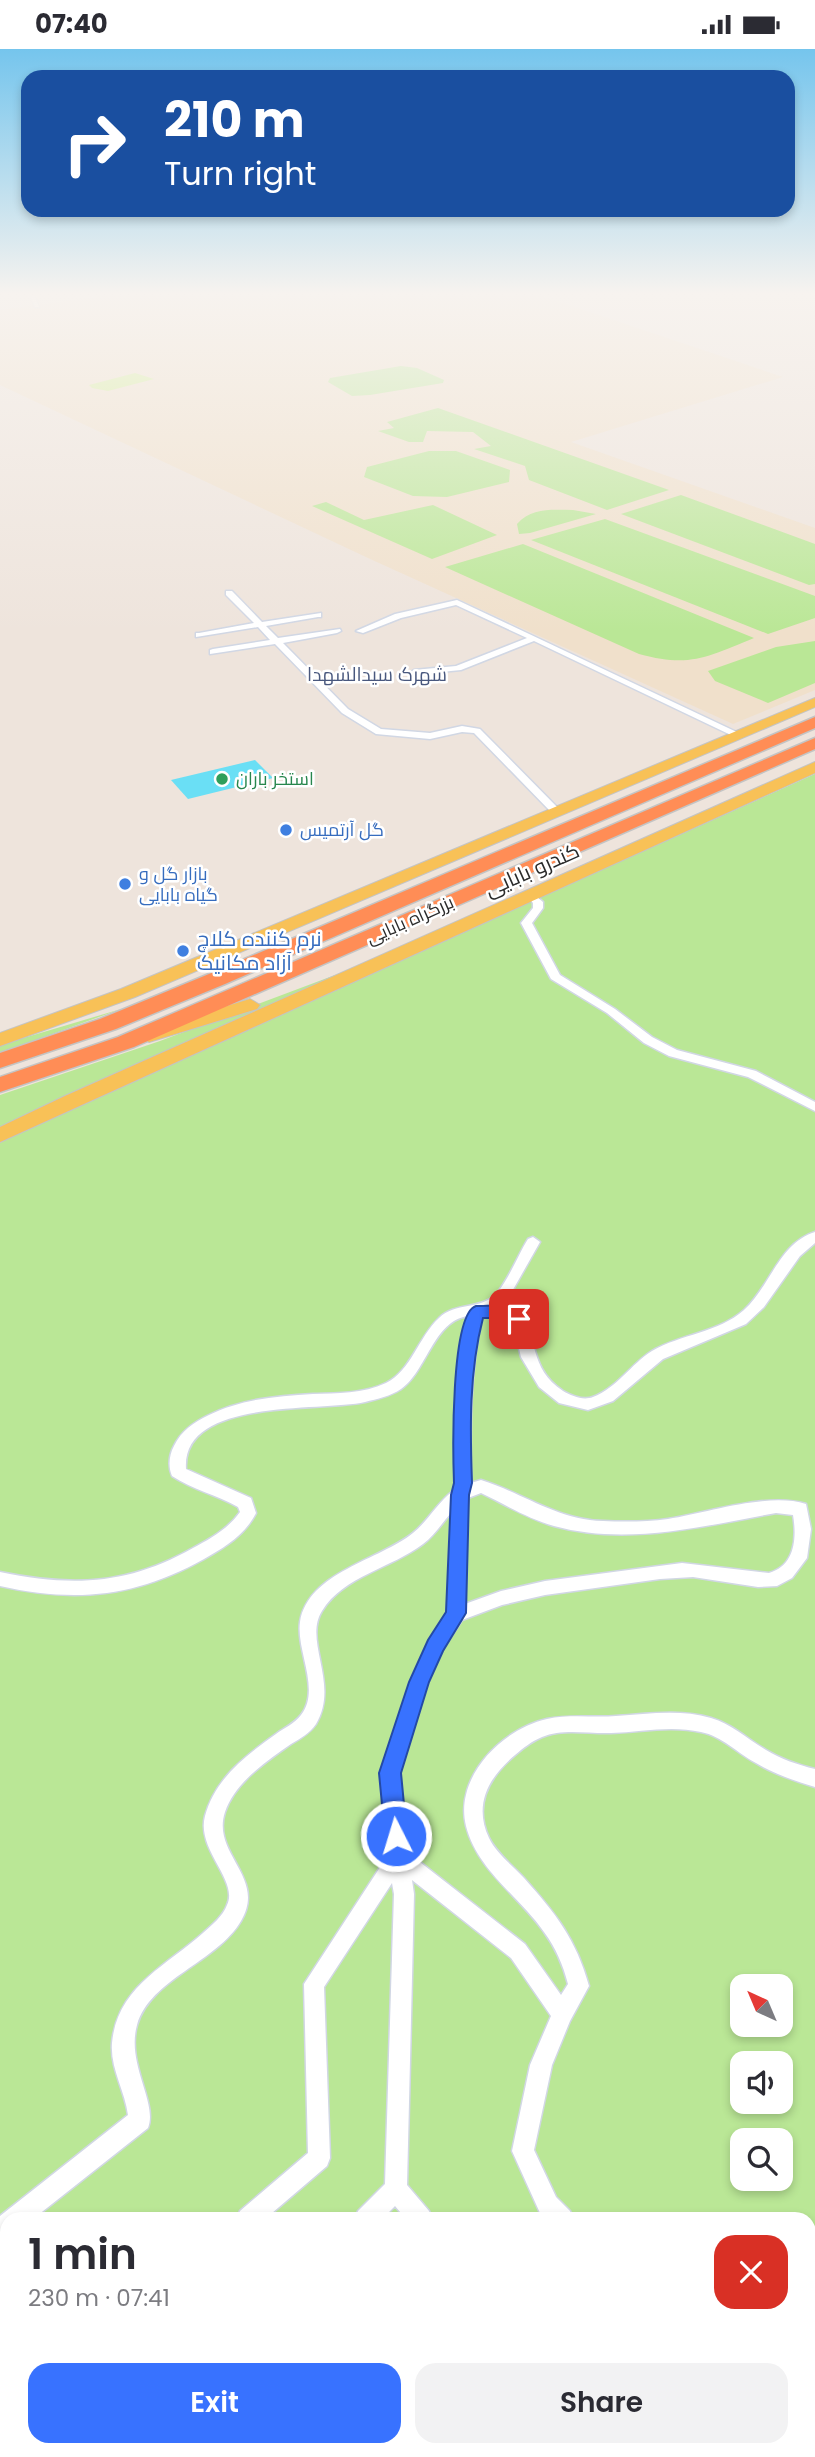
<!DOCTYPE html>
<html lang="en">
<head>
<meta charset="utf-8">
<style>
  :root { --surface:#fff; --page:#f2f2f3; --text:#2b2b33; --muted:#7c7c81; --accent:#3872ff }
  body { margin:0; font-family:Poppins,Cairo,sans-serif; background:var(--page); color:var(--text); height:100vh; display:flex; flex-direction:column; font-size:26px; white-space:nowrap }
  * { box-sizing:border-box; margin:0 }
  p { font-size:23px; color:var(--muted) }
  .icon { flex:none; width:38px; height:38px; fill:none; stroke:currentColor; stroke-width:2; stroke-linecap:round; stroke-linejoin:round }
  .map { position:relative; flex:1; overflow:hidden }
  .panel { position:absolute; left:0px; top:2163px; width:816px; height:245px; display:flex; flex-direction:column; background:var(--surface); border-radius:21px 21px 0 0; box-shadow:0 4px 10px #0003 }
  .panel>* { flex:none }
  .banner { position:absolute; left:21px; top:21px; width:774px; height:147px; border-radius:21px; box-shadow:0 4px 10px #0003; background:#1a4fa0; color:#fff; overflow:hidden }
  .needle { width:46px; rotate:316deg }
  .tools { position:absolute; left:730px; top:1925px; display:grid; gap:14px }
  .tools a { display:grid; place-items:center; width:63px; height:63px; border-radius:14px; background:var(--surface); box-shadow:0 4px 10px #0003; font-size:35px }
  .pin { position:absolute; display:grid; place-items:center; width:60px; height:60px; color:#fff; margin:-30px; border-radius:14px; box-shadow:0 4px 10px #0006 }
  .me { position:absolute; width:77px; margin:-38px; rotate:355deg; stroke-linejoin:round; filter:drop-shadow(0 0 5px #0008) }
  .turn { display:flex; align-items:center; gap:24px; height:147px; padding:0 28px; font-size:32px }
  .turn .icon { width:91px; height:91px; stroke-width:2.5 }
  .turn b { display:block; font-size:49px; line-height:60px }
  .round { display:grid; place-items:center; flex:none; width:74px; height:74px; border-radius:21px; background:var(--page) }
  .overview { display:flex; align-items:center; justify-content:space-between; height:119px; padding:0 28px }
  h1 { font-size:42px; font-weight:600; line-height:52px }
  .cta { display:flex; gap:14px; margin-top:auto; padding:14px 28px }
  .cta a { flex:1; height:80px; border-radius:21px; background:var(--accent); color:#fff; font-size:28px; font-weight:600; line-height:80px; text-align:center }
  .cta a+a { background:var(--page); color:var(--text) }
  .status { display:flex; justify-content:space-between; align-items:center; height:49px; padding:0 35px; background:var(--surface); direction:ltr }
  .status svg { height:19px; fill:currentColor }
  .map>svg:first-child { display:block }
  .education { fill:#f0e0cb }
  .green { fill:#bae796; fill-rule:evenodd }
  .pitch { fill:#d1ef91 }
  .water { fill:#6adff5 }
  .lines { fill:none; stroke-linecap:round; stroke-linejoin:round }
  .street-casing { stroke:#d1d7e4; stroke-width:3 }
  .primary-casing { stroke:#c4c4c4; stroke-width:2 }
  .highway-casing { stroke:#c4c4c4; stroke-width:3 }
  .street { fill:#fff; fill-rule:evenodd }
  .primary { fill:#f8c157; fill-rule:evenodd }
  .highway { fill:#ff8d56; fill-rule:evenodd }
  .route { fill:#3872ff; stroke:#244aa6; stroke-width:2 }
  .leisure-dot { fill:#2e9e5b; stroke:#fff; stroke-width:2.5 }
  .shop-dot { fill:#3f7fe0; stroke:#fff; stroke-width:2.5 }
  .labels { text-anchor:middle; stroke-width:5; stroke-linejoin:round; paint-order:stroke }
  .far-leisure-label { font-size:18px; fill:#27864d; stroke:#fff; text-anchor:start }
  .far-shop-label { font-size:18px; fill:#366cbe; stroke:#fff; text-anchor:start }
  .far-street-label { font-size:18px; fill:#2b2b2b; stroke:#fff }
  .far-neighbourhood-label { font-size:19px; fill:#49587e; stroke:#fff }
  .street-label { font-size:21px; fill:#2b2b2b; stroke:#fff }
  .shop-label { font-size:21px; fill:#366cbe; stroke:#fff; text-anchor:start }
</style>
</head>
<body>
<div class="status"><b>07:40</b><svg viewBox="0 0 49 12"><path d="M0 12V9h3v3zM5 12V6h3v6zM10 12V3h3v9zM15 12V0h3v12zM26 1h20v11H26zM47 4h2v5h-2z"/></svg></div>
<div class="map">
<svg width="815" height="2408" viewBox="0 0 815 2408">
  <rect width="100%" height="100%" fill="#eee4dc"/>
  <polygon class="education" points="112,246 539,246 783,328 571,393 815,479 815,641 733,675 368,509 0,336 0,261"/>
  <g class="green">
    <polygon points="401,317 417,319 444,331 443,334 370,346 352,347 328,333 330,329"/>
    <polygon points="438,359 669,441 607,461 529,431 525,417 474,400 491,397 473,383 427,382 423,393 409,393 378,382 394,379 387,373"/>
    <polygon points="429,402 456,402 510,421 509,433 447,448 413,447 364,428 367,418"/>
    <polygon points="681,446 815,495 815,535 809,536 621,465"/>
    <polygon points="326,453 364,471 433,456 497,486 432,510 312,457"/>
    <path d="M573 461 596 465 530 484 519 485 517 475C532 458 552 461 573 461Z"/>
    <polygon points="605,470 815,547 815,569 768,585 531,491"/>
    <path d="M523 495 754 589C707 608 690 619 639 605L445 518Z"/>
    <polygon points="815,592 815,634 768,654 715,632 708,622 776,598"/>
    <path d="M815 725V2408H0V1094L22 1081ZM742 1937H780V1976H742ZM742 2014H780V2053H742ZM742 2091H780V2130H742ZM7 2170H808V2401H7Z"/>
    <polygon points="367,914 0,1081 0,1046 160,992"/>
    <polygon points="121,960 0,1004 0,996"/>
  </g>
  <polygon class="pitch" points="135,324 154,330 108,342 92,339 89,336"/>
  <polygon class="water" points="255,711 273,729 188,750 171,731"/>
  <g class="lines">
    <defs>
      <g id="street">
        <polygon points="30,246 34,246 39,258 35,258"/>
        <polygon points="226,542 232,542 262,573 321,564 321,568 318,568 266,577 278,589 340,580 341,582 337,584 283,594 348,660 381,680 430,684 462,677 480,680 561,762 552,764 474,684 462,683 430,690 376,685 342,664 275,595 210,605 210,601 213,600 270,591 258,578 196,588 196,584 199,584 254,574 226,546"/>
        <polygon points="457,551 743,686 735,688 534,592 461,621 411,626 410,624 414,621 456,617 527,589 456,556 401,569 363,584 356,582 395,565"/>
        <polygon points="531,843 543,853 543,859 532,874 560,926 615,960 652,988 677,1001 756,1022 815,1053 815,1062 748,1028 669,1007 644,994 607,964 551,930 521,874 533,859 533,854 526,846"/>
        <path d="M815 1183V1194L800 1207 764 1258 746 1275 663 1310 613 1352 588 1361 559 1354 539 1338 521 1308 514 1279 509 1268 482 1267C470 1322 470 1377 471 1434L481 1431C523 1444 557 1471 603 1472 623 1473 647 1473 668 1470 707 1464 768 1443 806 1455L811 1480 807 1509 792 1529 777 1537 758 1538 693 1528 660 1530 545 1546 502 1556 462 1571 442 1601 428 1633 399 1724 407 1803 525 1895 561 1946 568 1935C563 1916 556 1899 544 1883 519 1847 477 1821 466 1777 454 1728 502 1680 547 1670 570 1665 594 1669 616 1667 648 1665 680 1660 711 1669 732 1675 747 1690 766 1701 781 1710 798 1716 815 1720V1738C795 1732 774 1725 756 1714 737 1704 722 1687 701 1683 671 1676 641 1683 611 1684 589 1685 563 1679 542 1688 532 1692 523 1699 515 1706 489 1728 473 1755 489 1789 496 1804 513 1817 524 1829 556 1865 576 1890 589 1937L570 1972 552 2016 534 2101 556 2148 570 2162 573 2170H546L540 2164 512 2102 530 2016 551 1967 511 1909 412 1831 414 1845 407 2136 429 2162 432 2170H406L395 2157 382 2170H355L358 2162 385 2135 394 1845 392 1834 324 1938 330 2109 327 2117 265 2170H237L240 2162 308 2104 304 1935 388 1806 381 1724 410 1633 429 1592 447 1564 451 1464C442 1474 434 1487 423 1495 392 1519 343 1527 322 1562 303 1592 340 1635 316 1675 310 1684 300 1690 291 1695 267 1712 235 1733 225 1763 211 1805 267 1828 241 1872 217 1913 150 1930 137 1976 126 2015 158 2054 148 2079L33 2170H7V2191L0 2194V2167L128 2066C125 2042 110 2019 112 1994 117 1938 166 1917 203 1884 212 1876 223 1867 227 1856 239 1831 196 1801 205 1767 215 1730 245 1707 276 1685 284 1679 294 1675 301 1666 321 1641 296 1602 300 1573 308 1523 380 1511 413 1484 428 1472 437 1454 453 1442L455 1434C454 1377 455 1322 468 1267 433 1272 427 1322 401 1340 391 1347 377 1350 365 1353 322 1363 181 1348 186 1420L251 1449 256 1464C245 1486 225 1498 204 1510 136 1548 76 1554 0 1537V1523C72 1538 128 1536 193 1499 210 1490 228 1480 240 1463L238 1458C217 1446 193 1441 172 1427 168 1418 169 1406 174 1397 181 1382 194 1373 209 1366 241 1350 278 1347 313 1345 337 1344 363 1345 386 1334 411 1322 419 1287 439 1269 455 1253 481 1261 496 1245 507 1234 519 1204 528 1190L533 1188 540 1193 506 1253 498 1257 518 1259C539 1288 528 1319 563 1342 572 1347 583 1352 593 1348 617 1339 631 1315 652 1302 681 1285 718 1284 744 1261 770 1238 779 1194 815 1183ZM481 1444C504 1455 529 1470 554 1477 627 1497 704 1477 776 1464L793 1466C797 1489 795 1517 769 1524L682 1514 545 1532 501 1542 465 1555 468 1449Z"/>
        <polygon points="815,2321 815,2345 808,2348 808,2323"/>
        <polygon points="7,2367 7,2395 0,2397 0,2369"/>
        <polygon points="656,2401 686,2401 689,2408 659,2408"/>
      </g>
      <g id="primary">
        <polygon points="815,649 815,658 135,948 0,997 0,984 121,940"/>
        <polygon points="815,713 815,724 0,1093 0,1078 65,1047"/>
        <polygon points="250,950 260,956 257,960 149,993 139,987 142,983"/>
      </g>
      <g id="highway">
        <polygon points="815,668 815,679 225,935 116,980 0,1019 0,1004 100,970 209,925"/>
        <polygon points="815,689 815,700 134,998 0,1043 0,1028 118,988"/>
      </g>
    </defs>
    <use href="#street" class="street-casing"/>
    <use href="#primary" class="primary-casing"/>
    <use href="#highway" class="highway-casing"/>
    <use href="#street" class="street"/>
    <use href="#primary" class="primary"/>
    <use href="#highway" class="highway"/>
  </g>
  <linearGradient id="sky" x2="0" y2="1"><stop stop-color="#75c5ed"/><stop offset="0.42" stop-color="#f7f3ef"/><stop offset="1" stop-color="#f7f3ef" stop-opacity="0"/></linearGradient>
  <rect width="815" height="583" fill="url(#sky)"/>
  <path class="route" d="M476 1257C496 1257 516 1252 528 1270L519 1276 509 1269H483C469 1323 470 1379 472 1434L469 1446 466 1564 443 1602 429 1633 401 1724 407 1787 403 1794 396 1797 388 1794 385 1787 379 1724 409 1633 428 1591 446 1563 451 1446 454 1434C453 1407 450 1265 476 1257Z"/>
  <circle class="leisure-dot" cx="222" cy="730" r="7"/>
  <g class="shop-dot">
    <circle cx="286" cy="781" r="7"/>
    <circle cx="125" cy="835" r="7"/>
    <circle cx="183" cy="902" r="7"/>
  </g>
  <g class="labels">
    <g class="far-leisure-label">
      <text x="236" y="736">استخر باران</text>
    </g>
    <g class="far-shop-label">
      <text x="300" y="787">گل آرتمیس</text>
      <text x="139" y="831">بازار گل و<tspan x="139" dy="21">گیاه بابایی</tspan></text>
    </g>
    <g class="far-street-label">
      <text transform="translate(410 871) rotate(-24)" y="6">بزرگراه بابایی</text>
    </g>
    <g class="far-neighbourhood-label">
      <text x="377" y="632">شهرک سیدالشهدا</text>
    </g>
    <g class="street-label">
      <text transform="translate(532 821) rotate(-24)" y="7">کندرو بابایی</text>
    </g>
    <g class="shop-label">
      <text x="197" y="897">نرم کننده کلاچ<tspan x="197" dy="24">آزاد مکانیک</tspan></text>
    </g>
  </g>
</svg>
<div class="tools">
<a><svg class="needle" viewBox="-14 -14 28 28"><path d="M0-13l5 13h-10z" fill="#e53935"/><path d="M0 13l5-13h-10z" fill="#7c7c81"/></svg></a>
<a><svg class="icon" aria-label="sound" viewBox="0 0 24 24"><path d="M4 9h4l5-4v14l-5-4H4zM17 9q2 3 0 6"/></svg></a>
<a><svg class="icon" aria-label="search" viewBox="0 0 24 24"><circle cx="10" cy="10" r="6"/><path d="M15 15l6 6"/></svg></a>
</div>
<div class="pin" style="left:519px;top:1270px;background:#d93025"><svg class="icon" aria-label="arrive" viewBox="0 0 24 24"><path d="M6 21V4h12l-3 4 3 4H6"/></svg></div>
<svg class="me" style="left:396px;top:1787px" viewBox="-20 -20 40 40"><circle r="17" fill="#3872ff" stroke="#fff" stroke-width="3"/><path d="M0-11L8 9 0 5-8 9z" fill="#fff"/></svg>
<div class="banner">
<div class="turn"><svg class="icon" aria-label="right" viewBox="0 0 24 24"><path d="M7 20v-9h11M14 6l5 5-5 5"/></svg><div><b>210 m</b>Turn right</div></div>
</div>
<section class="panel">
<div class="overview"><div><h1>1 min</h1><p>230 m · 07:41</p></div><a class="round" style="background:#d93025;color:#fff"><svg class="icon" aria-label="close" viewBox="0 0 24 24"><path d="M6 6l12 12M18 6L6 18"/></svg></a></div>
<div class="cta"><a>Exit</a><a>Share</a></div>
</section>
</div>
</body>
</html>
